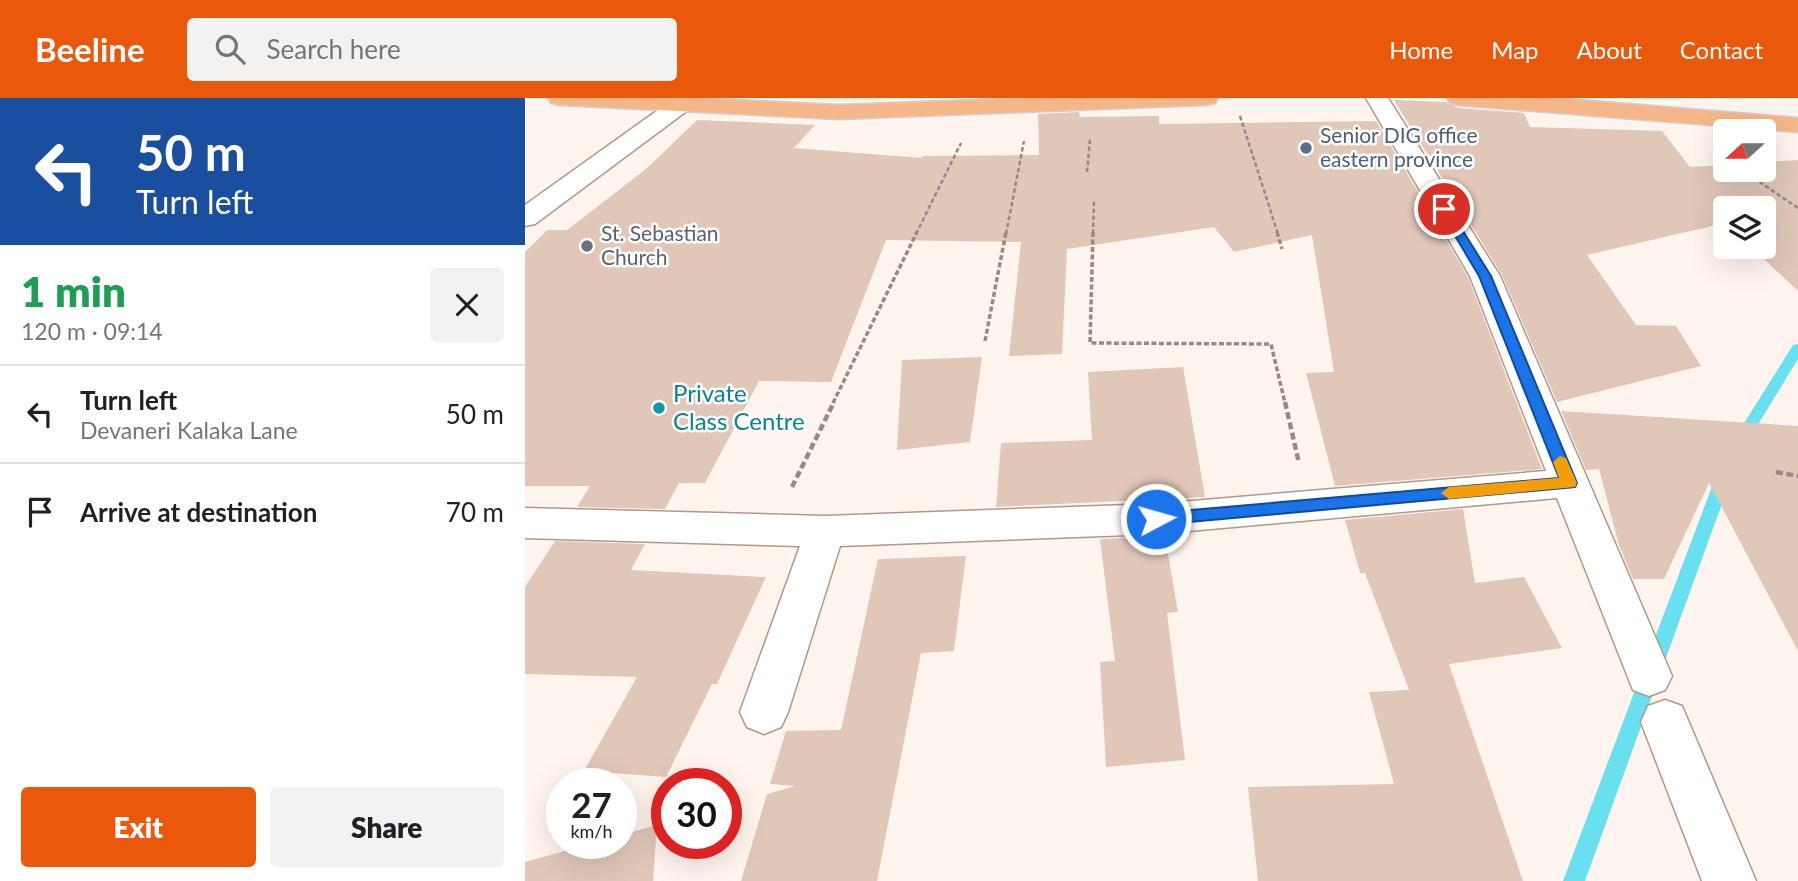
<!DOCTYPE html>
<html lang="en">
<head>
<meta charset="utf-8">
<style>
  :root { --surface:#fff; --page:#f2f2f2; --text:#202124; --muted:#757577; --line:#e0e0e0; --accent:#ea580c }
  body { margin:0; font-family:Lato,sans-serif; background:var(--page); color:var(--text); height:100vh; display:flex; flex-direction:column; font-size:26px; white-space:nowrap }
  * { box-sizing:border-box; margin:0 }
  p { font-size:23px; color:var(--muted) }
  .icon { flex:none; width:38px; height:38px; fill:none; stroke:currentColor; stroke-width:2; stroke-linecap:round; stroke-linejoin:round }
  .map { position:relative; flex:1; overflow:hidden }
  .panel { display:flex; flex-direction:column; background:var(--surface); width:525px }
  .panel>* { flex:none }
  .top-card { background:#1a4fa0; color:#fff; overflow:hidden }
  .needle { width:46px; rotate:249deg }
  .buttons { position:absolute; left:1188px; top:21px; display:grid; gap:14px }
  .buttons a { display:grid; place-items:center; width:63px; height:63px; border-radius:7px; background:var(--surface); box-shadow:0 7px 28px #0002; font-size:35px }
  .speed { position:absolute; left:21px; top:670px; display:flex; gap:14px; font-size:35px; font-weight:700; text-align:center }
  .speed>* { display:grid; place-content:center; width:91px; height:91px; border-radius:50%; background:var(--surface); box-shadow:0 7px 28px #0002; line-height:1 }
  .speed small { font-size:18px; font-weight:400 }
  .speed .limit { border:10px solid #d22; background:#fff; color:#111 }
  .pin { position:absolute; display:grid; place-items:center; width:60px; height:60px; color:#fff; margin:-30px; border:4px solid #fff; border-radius:50%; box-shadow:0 2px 7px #0007 }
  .me { position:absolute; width:77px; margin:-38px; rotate:84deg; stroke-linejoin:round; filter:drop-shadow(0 0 5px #0008) }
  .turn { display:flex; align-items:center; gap:24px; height:147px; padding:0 21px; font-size:32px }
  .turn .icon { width:91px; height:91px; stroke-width:2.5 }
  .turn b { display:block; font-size:49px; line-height:60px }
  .round { display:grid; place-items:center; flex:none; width:74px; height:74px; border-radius:7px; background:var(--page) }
  .headline { display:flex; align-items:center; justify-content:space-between; height:119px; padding:0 21px }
  h1 { font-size:42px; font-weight:800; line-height:52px; color:#1e9e55 }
  .action { display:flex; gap:14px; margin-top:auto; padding:14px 21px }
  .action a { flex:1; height:80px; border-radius:7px; background:var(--accent); color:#fff; font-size:28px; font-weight:800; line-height:80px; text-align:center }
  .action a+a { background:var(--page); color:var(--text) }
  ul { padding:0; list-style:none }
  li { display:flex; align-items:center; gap:21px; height:98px; padding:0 21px; border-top:2px solid var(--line) }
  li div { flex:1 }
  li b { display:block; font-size:26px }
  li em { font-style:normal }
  header { display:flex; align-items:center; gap:42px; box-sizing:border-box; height:98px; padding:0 35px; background:var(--accent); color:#fff }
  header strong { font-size:33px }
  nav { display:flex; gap:38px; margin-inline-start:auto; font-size:24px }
  .search { width:490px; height:63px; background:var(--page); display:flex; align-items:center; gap:18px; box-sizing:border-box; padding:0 24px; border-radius:7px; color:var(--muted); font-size:26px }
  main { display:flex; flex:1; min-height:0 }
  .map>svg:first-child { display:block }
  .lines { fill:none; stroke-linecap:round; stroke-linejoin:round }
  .stream { fill:#68e0f0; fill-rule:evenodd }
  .building { fill:#e0c7b8 }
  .minor-casing { stroke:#b0988a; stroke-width:3 }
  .major-casing { stroke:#d3d1d0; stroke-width:3 }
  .path-far2 { stroke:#958b86; stroke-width:2.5; stroke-dasharray:4.5 2.5; stroke-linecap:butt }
  .path-far1 { stroke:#958b86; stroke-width:3.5; stroke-dasharray:5 2.5; stroke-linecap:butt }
  .path { stroke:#958b86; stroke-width:4.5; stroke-dasharray:7 3.5; stroke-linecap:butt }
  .minor { fill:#fff; fill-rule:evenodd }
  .major { fill:#f5b789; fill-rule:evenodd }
  .route { fill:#1a73e8; stroke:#114b97; stroke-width:2 }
  .slow { fill:#f59e0b }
  .service-dot { fill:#5c6f8a; stroke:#fff; stroke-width:2.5 }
  .worship-dot { fill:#6b7280; stroke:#fff; stroke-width:2.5 }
  .culture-dot { fill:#0f9aa8; stroke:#fff; stroke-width:2.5 }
  .labels { text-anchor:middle; stroke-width:5; stroke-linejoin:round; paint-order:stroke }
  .far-service-label { font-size:21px; fill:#4e5e75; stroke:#fff; text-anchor:start }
  .far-worship-label { font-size:21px; fill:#5b616d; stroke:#fff; text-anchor:start }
  .culture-label { font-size:24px; fill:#0d838f; stroke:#fff; text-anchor:start }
</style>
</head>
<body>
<header>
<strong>Beeline</strong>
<div class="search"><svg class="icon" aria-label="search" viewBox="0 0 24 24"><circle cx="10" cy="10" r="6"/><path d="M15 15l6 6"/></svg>Search here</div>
<nav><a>Home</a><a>Map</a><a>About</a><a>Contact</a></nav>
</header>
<main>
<section class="panel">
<div class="top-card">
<div class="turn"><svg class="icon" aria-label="left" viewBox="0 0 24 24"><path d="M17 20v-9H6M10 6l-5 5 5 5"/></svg><div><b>50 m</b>Turn left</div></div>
</div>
<div class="headline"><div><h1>1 min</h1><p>120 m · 09:14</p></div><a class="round"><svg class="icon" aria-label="close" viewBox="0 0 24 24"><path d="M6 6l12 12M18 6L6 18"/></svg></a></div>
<ul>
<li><svg class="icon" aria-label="left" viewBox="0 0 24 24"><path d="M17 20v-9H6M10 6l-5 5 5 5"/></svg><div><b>Turn left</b><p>Devaneri Kalaka Lane</p></div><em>50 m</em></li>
<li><svg class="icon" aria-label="arrive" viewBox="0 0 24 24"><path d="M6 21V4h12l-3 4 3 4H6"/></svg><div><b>Arrive at destination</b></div><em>70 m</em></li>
</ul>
<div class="action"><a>Exit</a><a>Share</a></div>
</section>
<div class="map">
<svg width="1273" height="783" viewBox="0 0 1273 783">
  <rect width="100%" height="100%" fill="#fff4ee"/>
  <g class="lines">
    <g class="stream">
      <polygon points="1273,246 1273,261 1221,346 1211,346 1209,342 1211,338 1268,247"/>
      <polygon points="1199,372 1207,378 1060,783 1038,783 1191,378"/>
    </g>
  </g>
  <g class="building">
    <polygon points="869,2 921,4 933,10 999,15 1005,29 1137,33 1165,69 1200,67 1200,72 1239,72 1239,64 1273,62 1273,193 1226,149 1239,149 1239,110 1200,110 1200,125 1062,157 1111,227 1151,228 1176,268 1032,304 977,177"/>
    <polygon points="554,14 555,19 634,18 634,26 851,23 943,179 1017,371 810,388 781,275 809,274 787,137 709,154 689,129 542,151 537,256 484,258 496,144 361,142 306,284 234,283 180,385 154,385 140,411 52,409 65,388 0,388 0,154 22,132 42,132 121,71 172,22 290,27 269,50 397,60 398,58 514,57 513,16"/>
    <polygon points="457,259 445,344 372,352 377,262"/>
    <polygon points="658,269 680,399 471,409 476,345 567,342 563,274"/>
    <polygon points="1036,313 1273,328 1273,553 1184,385 1139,481 1108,481 1094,447 1074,371 1061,372"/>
    <polygon points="938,411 950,485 999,479 1037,550 924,566 998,783 733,783 723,689 869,686 844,594 884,592 840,475 835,475 820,422"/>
    <polygon points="640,438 653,514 642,515 660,662 581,669 575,564 590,563 575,441"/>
    <polygon points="30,443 120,446 106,472 241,479 192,586 187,586 141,679 59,673 112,579 0,576 0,489"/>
    <polygon points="441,458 429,553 396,555 352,783 216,783 242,696 270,688 245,686 261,633 316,632 353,461"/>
    <polygon points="132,727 128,783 0,783 0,764 65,746 96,746 96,737"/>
  </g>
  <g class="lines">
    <defs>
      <g id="minor">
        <polygon points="155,0 163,2 166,7 163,12 10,126 0,128 0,107 147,2"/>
        <polygon points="841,0 863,0 975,178 1147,578 1140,592 1124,598 1108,592 1032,400 631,436 315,448 263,614 256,629 239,636 222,629 215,614 275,448 0,440 0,410 300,418 631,406 1021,373 945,178"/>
        <polygon points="1140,602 1157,608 1231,783 1177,783 1116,624 1123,608"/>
      </g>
      <g id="major">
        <polygon points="23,0 169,0 314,7 505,0 693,0 690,5 682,7 314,21 34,7 26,5"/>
        <polygon points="922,0 1030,0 1273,20 1273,34 933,7 925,5"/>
      </g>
    </defs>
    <use href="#minor" class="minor-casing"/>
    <use href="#major" class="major-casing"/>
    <g class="path-far2">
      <polyline points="715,18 753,136"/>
      <polyline points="1217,72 1273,110"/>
      <polyline points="562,74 565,41"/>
      <polyline points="391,136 436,45"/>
      <polyline points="481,136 499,43"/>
      <polyline points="568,136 569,103"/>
    </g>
    <g class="path-far1">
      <polyline points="568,134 565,245 746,246 760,305"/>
      <polyline points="752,134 757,151"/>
      <polyline points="460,243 481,134"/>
      <polyline points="308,305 392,134"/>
    </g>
    <g class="path">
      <polyline points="760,304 774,365"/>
      <polyline points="1251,374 1273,378"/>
      <polyline points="267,389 309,304"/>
    </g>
    <use href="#minor" class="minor"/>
    <use href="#major" class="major"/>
  </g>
  <polygon class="route" points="916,109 923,109 966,178 1052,385 1050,389 631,427 625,425 623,421 625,417 631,415 1034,380 954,178 914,111"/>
  <polygon class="slow" points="1035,358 1041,360 1052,385 1050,389 924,401 916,395 924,389 1034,380 1028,364"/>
  <circle class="service-dot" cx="781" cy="50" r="7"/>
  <circle class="worship-dot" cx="62" cy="148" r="7"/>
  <circle class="culture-dot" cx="134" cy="310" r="7"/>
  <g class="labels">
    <g class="far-service-label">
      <text x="795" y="45">Senior DIG office<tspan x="795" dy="24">eastern province</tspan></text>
    </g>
    <g class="far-worship-label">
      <text x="76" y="143">St. Sebastian<tspan x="76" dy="24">Church</tspan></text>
    </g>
    <g class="culture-label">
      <text x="148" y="304">Private<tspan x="148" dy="28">Class Centre</tspan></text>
    </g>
  </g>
</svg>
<div class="buttons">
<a><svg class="needle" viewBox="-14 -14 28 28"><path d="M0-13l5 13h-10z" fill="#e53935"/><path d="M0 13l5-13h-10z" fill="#757577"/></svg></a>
<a><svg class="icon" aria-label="layers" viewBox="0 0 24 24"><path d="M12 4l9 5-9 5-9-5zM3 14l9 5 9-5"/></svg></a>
</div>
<div class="speed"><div>27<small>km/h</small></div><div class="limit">30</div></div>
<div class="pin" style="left:919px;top:111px;background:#d93025"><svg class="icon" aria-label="arrive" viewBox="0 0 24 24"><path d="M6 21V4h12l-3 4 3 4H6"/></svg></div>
<svg class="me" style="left:631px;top:421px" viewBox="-20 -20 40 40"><circle r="17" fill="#1a73e8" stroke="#fff" stroke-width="3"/><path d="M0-11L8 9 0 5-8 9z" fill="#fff"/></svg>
</div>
</main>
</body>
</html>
